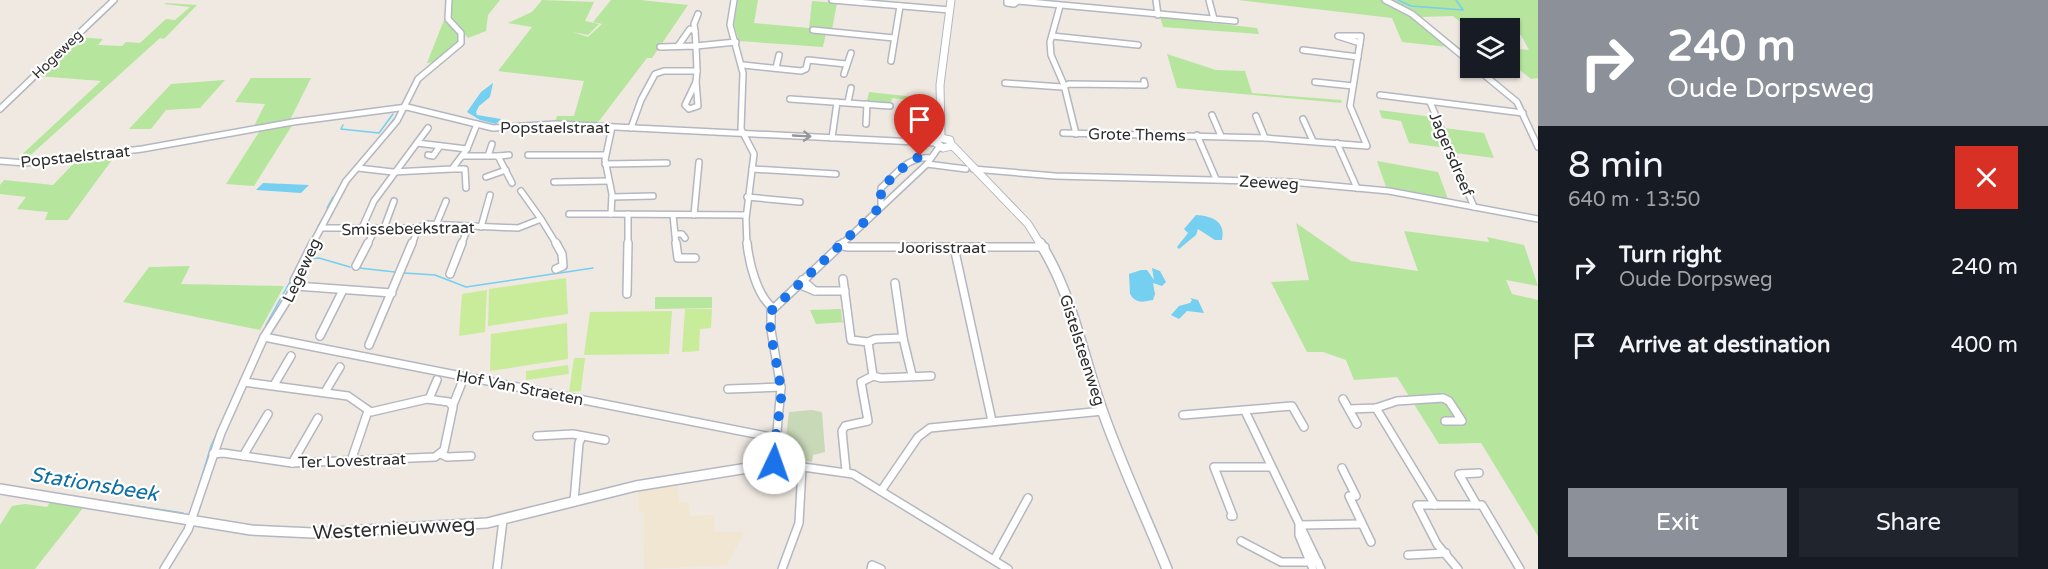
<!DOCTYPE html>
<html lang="en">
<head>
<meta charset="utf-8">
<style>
  :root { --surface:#171b24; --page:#20242c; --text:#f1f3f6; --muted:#9ea1a6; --accent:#8c9099 }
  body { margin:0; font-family:"Varela Round",sans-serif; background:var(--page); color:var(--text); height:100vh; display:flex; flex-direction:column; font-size:22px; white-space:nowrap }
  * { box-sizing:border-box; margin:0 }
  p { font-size:20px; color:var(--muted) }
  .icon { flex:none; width:33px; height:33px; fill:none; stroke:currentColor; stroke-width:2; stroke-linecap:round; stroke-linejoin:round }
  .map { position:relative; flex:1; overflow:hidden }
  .sheet { display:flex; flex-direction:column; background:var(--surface); width:510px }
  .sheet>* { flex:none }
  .top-card { background:#8c9099; color:#fff; overflow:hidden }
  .tools { position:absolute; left:1460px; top:18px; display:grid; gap:12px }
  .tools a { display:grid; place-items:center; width:60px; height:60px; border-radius:0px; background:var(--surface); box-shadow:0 2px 4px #0004; font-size:30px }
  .pin { position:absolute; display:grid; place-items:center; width:51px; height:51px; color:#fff; margin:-62px -26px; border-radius:50% 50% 50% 0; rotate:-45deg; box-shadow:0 0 6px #0007 }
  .pin .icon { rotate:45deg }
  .me { position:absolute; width:66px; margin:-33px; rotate:3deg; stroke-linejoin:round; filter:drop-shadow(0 0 4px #0008) }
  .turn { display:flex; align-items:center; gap:21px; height:126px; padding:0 30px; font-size:27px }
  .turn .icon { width:78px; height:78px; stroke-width:2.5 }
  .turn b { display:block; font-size:42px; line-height:51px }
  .round { display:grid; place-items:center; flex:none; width:63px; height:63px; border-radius:0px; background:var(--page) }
  .headline { display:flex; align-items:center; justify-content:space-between; height:102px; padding:0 30px }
  h1 { font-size:36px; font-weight:600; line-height:45px }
  .action { display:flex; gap:12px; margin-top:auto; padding:12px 30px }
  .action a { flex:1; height:69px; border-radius:0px; background:var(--accent); color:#fff; font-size:24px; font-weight:600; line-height:69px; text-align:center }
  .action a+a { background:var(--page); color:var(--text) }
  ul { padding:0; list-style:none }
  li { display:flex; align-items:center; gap:18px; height:78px; padding:0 30px }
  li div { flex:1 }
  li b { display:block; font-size:22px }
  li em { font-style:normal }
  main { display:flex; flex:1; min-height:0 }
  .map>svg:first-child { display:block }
  .education { fill:#f0e6d1 }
  .green { fill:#b6e59e }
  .cemetery { fill:#c8d9b8 }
  .pitch { fill:#c9ec9a }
  .water { fill:#75cff0 }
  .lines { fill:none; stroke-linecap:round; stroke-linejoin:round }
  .stream { stroke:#75cff0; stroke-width:1.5 }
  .street-far1-casing { stroke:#b4b7c1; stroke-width:8 }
  .street-casing { stroke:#b4b7c1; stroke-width:10 }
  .secondary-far1-casing { stroke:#b4b7c1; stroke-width:9 }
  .secondary-casing { stroke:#b4b7c1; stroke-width:12 }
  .street-far1 { stroke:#fff; stroke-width:5 }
  .street { stroke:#fff; stroke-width:7 }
  .secondary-far1 { stroke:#fff; stroke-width:7 }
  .secondary { stroke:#fff; stroke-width:9 }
  .oneway { stroke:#969696 }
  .route { stroke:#1a73e8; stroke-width:10; stroke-dasharray:0 18 }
  .labels { text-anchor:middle; stroke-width:4.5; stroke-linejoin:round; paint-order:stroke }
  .far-street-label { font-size:14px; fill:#2e2e2e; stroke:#fff }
  .street-label { font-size:16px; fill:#2e2e2e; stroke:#fff }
  .near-street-label { font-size:20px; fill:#2e2e2e; stroke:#fff }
  .near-water-label { font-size:21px; font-style:italic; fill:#0d6fa3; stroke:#fff }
</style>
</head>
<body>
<main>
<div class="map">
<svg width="1538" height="569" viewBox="0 0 1538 569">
  <rect width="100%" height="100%" fill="#efe9e1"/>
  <polygon class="education" points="674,484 677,485 679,503 689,502 690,516 714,515 715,532 744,532 727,565 644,569 643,511 639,511 638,491"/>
  <g class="green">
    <polygon points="452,0 500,0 488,15 486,31 468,38 452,20"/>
    <polygon points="542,0 594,2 585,21 599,24 588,35 573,32 588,37 602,24 593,22 611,0 640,0 688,5 652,58 647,58 599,121 593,124 555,122 557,116 574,116 584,81 498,71 532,27 508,23 532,12"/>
    <polygon points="738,0 758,0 754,23 809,28 812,1 837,3 832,30 826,33 823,47 739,41 734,25"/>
    <polygon points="1238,0 1538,0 1538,78 1531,79 1513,65 1509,66 1509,48 1529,50 1521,35 1509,36 1509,28 1470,30 1453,16 1421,17 1470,56 1470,65 1448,47 1402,42 1392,18"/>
    <polygon points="166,3 197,5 164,39 160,38 24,161 15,161 101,81 37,76 77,37 103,39 98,45 122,46 126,42 140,43 166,19 175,20 190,7 164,4"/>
    <polygon points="1160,17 1257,28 1259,34 1163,27"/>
    <path d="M444 20 461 37C456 48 439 62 427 63Z"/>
    <polygon points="1167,54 1216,70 1245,71 1252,93 1341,100 1342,103 1177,88"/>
    <polygon points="251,78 311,78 289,122 253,128 265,104 235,102"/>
    <polygon points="225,80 200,108 166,110 151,129 129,129 171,84"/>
    <polygon points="869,92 933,99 932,103 892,98 891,104 867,101"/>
    <polygon points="1379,110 1433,117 1446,148 1409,143 1401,121 1382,118"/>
    <polygon points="293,124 254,186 226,184 261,129"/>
    <polygon points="1444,128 1484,133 1494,158 1455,153"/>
    <polygon points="117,153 68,220 45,220 48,212 17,209 26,197 0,194 0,185 4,180 53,185 80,157"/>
    <polygon points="1377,161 1438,172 1448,199 1386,187"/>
    <polygon points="1296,223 1351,261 1418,271 1404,231 1489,242 1487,237 1524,245 1538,286 1506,280 1512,294 1538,300 1538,536 1481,443 1439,444 1397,377 1354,380 1346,360 1323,352 1307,352 1271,282 1309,280"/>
    <polygon points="190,266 181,284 284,286 260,330 123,302 149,267"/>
    <polygon points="655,297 712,297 712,308 655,309"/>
    <polygon points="841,309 842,321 846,322 816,324 810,310"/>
    <polygon points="50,502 83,508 35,569 0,569 0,525 12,506 25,504 47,507"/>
  </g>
  <polygon class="cemetery" points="812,410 822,412 825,452 813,455 812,462 793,458 785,445 789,412"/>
  <g class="pitch">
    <polygon points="566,278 568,314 488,326 489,289"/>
    <polygon points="487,290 485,332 459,336 462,294"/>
    <polygon points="685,309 712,309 711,328 700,329 699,351 682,352"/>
    <polygon points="672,311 669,354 584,355 590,312"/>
    <polygon points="567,323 568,359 490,371 491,334"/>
    <polygon points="574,358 585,358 581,391 569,392"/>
    <polygon points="568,365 569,374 526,380 526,371"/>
  </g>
  <g class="water">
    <polygon points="493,83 490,97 479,106 476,112 477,115 501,119 496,124 480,120 467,112 481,92"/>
    <polygon points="263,183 309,185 301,193 256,190"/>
    <path d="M1196 215C1212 216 1226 221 1222 240H1215L1198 229 1196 235 1179 249 1177 247 1188 233 1184 229Z"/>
    <path d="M1152 268 1160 271 1166 282 1162 286 1153 283 1155 294 1153 300C1143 302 1136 304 1130 294L1129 274 1141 270H1147L1154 280Z"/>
    <polygon points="1190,298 1198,300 1204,313 1187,311 1179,319 1171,315 1179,306 1190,303 1192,300"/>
  </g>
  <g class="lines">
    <g class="stream">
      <polyline points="1398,0 1411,6 1463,10 1456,0"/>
      <polyline points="343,125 341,129 379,133 393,114"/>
      <polyline points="389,126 394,119"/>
      <polyline points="327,208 333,197"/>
      <polyline points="313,237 322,219"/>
      <polyline points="309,259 319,258 350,267"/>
      <polyline points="359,268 395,272"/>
      <polyline points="404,273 435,275 466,287 593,268"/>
      <polyline points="266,325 292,278"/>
      <polyline points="3,485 19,487"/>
      <polyline points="32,490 183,513"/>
      <polyline points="194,502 211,446 255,348"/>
    </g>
    <defs>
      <g id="street-far1">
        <polyline points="734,0 730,25 743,73 741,129 754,154 746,219 747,245"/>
        <polyline points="832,0 950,10"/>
        <polygon points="1007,0 1018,1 1014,4 1007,3"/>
        <polyline points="1156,0 1158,15"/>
        <polyline points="1209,0 1214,19"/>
        <polyline points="1385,0 1412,14 1470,62"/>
        <polyline points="1018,1 1235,21"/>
        <polyline points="1060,6 1050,42 1051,55 1064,85 1076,134"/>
        <polyline points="813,30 894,38"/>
        <polyline points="695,31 694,24 698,14"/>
        <polyline points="1052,36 1138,45"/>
        <polygon points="1338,36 1361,36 1360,43"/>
        <polyline points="678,46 690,29 695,31 696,46 736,42"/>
        <polyline points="660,47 696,46 697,71"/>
        <polyline points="1303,50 1358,57"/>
        <polyline points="891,61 900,6"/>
        <polyline points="743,65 801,71 806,69 808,60 846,64"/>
        <polyline points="776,68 779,55"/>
        <polyline points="1476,68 1517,102 1538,147"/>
        <polyline points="844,74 851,53"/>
        <polygon points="696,82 698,106 689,109 685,105"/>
        <polyline points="1315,82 1353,86"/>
        <polyline points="1005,83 1062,87 1069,84 1145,85 1144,81"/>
        <polyline points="1380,95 1523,113"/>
        <polyline points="790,99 890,106"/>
        <polyline points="848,102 851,88"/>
        <polyline points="1430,102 1474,207"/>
        <polyline points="0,109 114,0"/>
        <polyline points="1212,115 1221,136"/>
        <polyline points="1256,116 1265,138"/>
        <polyline points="1303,119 1313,141"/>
        <polyline points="866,124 867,104"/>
        <polyline points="612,127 605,160 612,194 611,214 745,215"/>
        <polyline points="631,128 641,100 655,74 664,71 697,71 696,82"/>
        <polyline points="1063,133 1265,138 1367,146 1350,106 1360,43"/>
        <polyline points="1197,135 1216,179"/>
        <polyline points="832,138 837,102"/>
        <polyline points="417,143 467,149"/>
        <polyline points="1337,143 1357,188"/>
        <polyline points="428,155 433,156 440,146"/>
        <polyline points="528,155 605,155"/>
        <polyline points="463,156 498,156 512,183"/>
        <polyline points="488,156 492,144"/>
        <polyline points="498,156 509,155"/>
        <polyline points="0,161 25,163 142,149 293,122 407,107 493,128 556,124 936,143"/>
        <polyline points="605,164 667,163"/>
        <polyline points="927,164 966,169"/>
        <polyline points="358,168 393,172 452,169 467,149 477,124"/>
        <polyline points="453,169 465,169 466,188"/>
        <polyline points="752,169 836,174"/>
        <polyline points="973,169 1055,176 1291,182 1389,191 1538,219"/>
        <polyline points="486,177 506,170"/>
        <polyline points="554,182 608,181"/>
        <polyline points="521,191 541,219"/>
        <polyline points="612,197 653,196"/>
        <polyline points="747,197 800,202"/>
        <path d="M881 206V188C896 174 909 155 931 158"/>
        <polyline points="569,214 611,214"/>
        <polyline points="673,215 676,245"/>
        <polyline points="694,215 699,162"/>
        <polyline points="436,225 446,201"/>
        <polyline points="481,227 490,195"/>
        <polyline points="321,228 418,228 426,224 518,228 541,219 557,245"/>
        <polyline points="362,228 374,201 428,128"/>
        <polyline points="384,228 394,201"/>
        <polyline points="675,234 682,234 685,238"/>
        <polyline points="312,245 346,181 397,121 418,79 461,43 461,33 448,19 449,0"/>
        <polyline points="367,245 376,228"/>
        <polyline points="412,245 418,228"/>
        <polyline points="461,245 469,226"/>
        <polyline points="628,245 628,214"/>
        <polyline points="841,245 927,164 939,147"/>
      </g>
      <g id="street">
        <polyline points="556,243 562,254 563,266 556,269"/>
        <polyline points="676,243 678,258 695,258"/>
        <path d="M747 243C749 263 757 296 773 308"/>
        <polyline points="843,243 771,311 771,330 781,388 776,442 782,457 796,466 853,474 1008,569"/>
        <polyline points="839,245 848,247 1045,247"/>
        <polyline points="954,247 992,421"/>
        <polyline points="356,266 368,243"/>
        <polyline points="450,274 462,243"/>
        <polyline points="843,279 851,340 868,342 873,376 861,382 868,421 845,426 842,431 846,471"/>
        <polyline points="895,283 903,338 912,375"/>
        <polyline points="798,284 815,291 802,280"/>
        <polyline points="296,286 392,293"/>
        <polyline points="815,291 845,291"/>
        <polyline points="627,294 628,243"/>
        <polyline points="320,336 343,290"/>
        <polyline points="264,337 776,438"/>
        <polyline points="868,342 875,339 903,338"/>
        <polyline points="369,345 412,243"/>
        <polyline points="873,376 881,378 931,376"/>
        <polyline points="274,385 291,356"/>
        <polyline points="728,389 781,387"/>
        <polyline points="325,392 340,367"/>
        <polyline points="429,399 437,380"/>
        <polyline points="1343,399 1357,424"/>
        <polyline points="453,405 461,385"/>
        <polyline points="1376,408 1435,505"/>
        <polyline points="1349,409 1376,408 1397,401 1443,398 1449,401 1462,421 1445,421"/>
        <polyline points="1245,411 1321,569"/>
        <polyline points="1183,415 1292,406 1304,427"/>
        <polyline points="537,436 573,434 605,440"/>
        <polyline points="213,454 223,453 292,463 435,457 444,450 453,407 449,402 427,399 371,412 348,396 244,382"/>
        <polyline points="441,454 447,457 471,456"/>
        <polyline points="243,456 268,414"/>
        <polyline points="351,461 368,411"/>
        <polyline points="292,463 318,418"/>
        <polyline points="1342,468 1356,496 1349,496 1371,542"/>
        <polyline points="881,491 918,437 930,428 1103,411"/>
        <polyline points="574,501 579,443 582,436"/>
        <polyline points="1477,505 1459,474 1479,473"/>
        <polyline points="1231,516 1233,516 1214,467 1271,467"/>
        <polyline points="1300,525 1361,524"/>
        <polyline points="1299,526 1299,535 1313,569"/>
        <polyline points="1241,541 1281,562 1318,562"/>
        <polyline points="1408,555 1446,553"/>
        <polyline points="994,560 1028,498"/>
        <polyline points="164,569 188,530 221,433 264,337 296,286 294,281 313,243"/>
        <polyline points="497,569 503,520"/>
        <polyline points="782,569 799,523 802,468"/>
        <polyline points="871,569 872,565 881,569"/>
        <polyline points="1458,569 1437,544 1417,505 1482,505 1520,569"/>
      </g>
      <g id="secondary-far1">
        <polyline points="941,138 950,140 951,146 943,148 936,143 941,135 940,85 951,0"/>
        <polyline points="952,145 1028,224 1041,245"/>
      </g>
      <g id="secondary">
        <path d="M1040 243C1070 290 1081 346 1098 398 1117 456 1144 512 1167 569"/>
        <polyline points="0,489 251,530 313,533 487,523 636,486 766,465 783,458"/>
      </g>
    </defs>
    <use href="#street-far1" class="street-far1-casing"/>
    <use href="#street" class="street-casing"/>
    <use href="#secondary-far1" class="secondary-far1-casing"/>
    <use href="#secondary" class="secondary-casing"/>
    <use href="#street-far1" class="street-far1"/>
    <use href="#street" class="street"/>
    <use href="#secondary-far1" class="secondary-far1"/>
    <use href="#secondary" class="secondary"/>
  </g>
  <defs><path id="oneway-shaft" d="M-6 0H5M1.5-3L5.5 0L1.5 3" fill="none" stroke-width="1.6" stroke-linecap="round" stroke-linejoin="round" transform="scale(1.5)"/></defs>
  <use class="oneway" href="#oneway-shaft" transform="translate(802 136) rotate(3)"/>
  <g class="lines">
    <path class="route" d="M774 463 783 458C768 442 781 418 781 399 782 375 766 331 771 311L881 206V188L905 166 920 156"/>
  </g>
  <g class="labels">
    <g class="far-street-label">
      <text transform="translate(57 54) rotate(-44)" y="5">Hogeweg</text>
    </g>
    <g class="street-label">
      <text x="555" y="133">Popstaelstraat</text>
      <text transform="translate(1137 134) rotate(1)" y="6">Grote Thems</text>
      <text transform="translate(1452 154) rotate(67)" y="6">Jagersdreef</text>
      <text transform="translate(75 156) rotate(-6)" y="6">Popstaelstraat</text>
      <text transform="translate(1269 182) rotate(3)" y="6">Zeeweg</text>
      <text transform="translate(408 228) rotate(-1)" y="6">Smissebeekstraat</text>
      <text x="942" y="253">Joorisstraat</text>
      <text transform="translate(301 270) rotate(-65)" y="6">Legeweg</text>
      <text transform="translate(1083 350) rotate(72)" y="6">Gistelsteenweg</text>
      <text transform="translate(520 387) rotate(11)" y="6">Hof Van Straeten</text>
      <text transform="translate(352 460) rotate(-2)" y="6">Ter Lovestraat</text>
    </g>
    <g class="near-street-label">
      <text transform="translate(394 528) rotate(-3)" y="7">Westernieuwweg</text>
    </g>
    <g class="near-water-label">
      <text transform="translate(94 484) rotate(9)" y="7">Stationsbeek</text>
    </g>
  </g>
</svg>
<div class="tools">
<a><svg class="icon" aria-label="layers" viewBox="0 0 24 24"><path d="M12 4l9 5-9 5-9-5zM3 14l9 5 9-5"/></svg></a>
</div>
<div class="pin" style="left:920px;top:156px;background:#d93025"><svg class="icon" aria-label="arrive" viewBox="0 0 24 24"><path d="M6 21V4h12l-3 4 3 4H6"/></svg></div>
<svg class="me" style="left:774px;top:463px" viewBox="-20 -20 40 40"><circle r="19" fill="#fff"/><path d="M0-13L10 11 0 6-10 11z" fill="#1a73e8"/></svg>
</div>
<section class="sheet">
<div class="top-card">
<div class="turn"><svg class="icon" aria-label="right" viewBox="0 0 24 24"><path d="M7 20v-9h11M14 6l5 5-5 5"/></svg><div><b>240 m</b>Oude Dorpsweg</div></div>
</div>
<div class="headline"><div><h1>8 min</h1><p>640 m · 13:50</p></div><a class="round" style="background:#d93025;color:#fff"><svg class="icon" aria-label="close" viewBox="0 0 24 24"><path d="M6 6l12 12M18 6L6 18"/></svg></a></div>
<ul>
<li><svg class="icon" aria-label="right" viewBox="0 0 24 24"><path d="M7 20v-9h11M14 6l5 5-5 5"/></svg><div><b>Turn right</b><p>Oude Dorpsweg</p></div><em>240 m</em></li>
<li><svg class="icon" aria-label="arrive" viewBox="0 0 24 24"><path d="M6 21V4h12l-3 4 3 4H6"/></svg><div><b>Arrive at destination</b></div><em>400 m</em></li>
</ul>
<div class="action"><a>Exit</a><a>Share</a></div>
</section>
</main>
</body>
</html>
